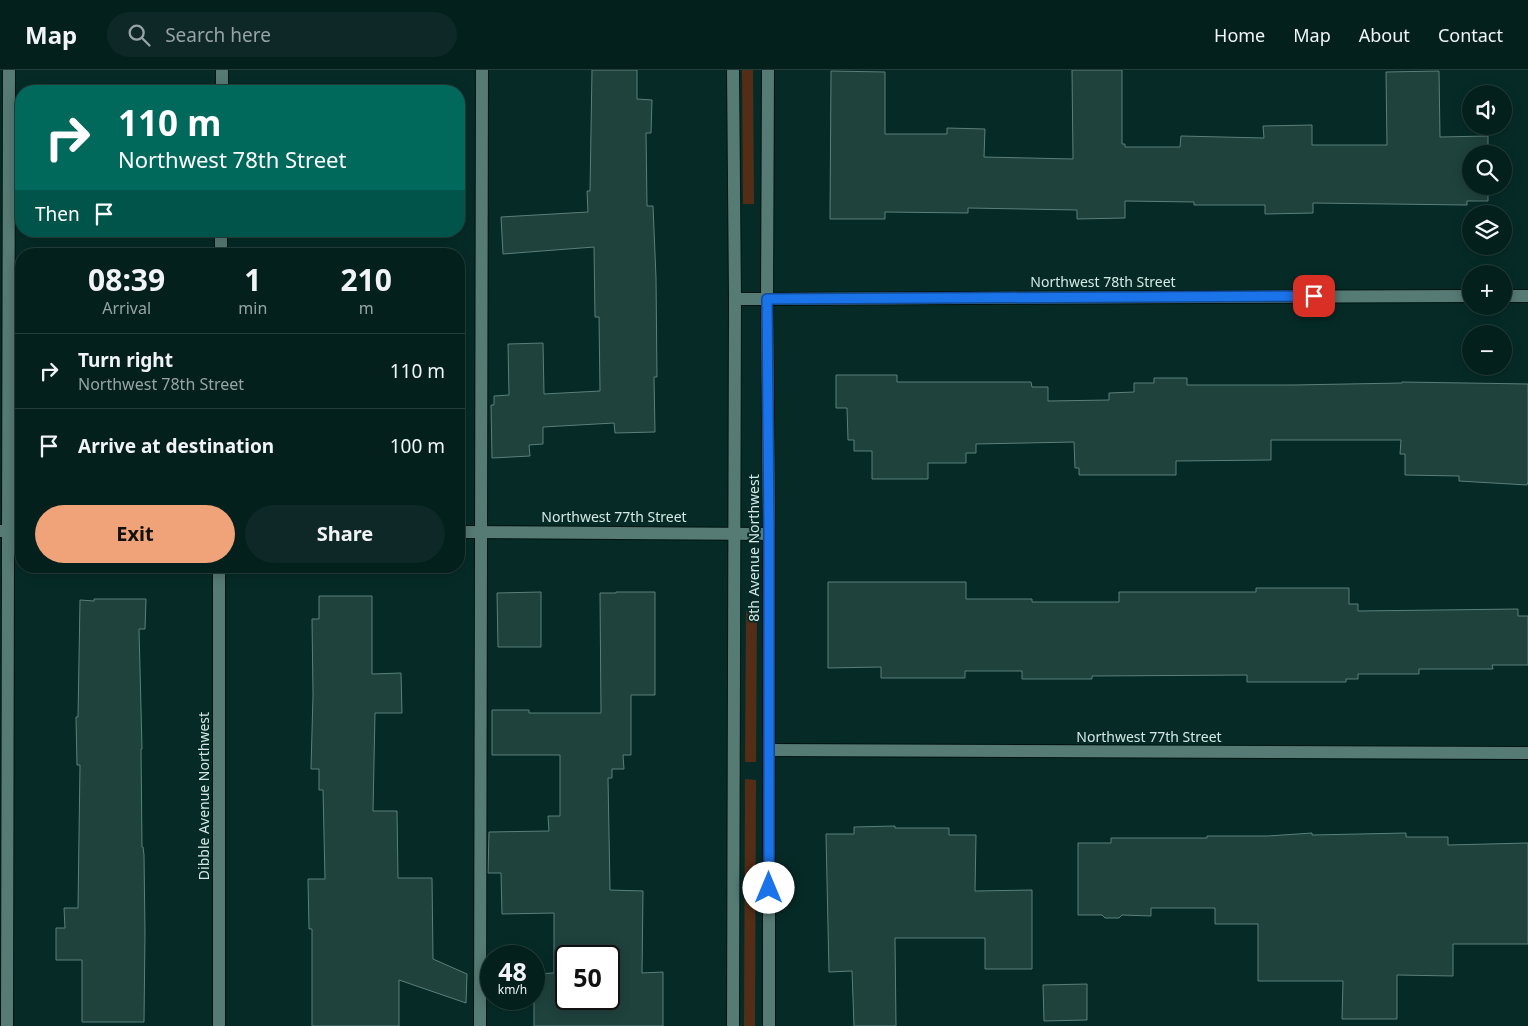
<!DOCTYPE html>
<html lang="en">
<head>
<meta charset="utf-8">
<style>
  :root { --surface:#04201d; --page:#0d2826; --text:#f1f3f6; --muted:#97a3a4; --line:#253e3b; --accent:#f0a278 }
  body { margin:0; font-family:"Noto Sans",sans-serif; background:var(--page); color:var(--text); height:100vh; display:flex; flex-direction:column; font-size:19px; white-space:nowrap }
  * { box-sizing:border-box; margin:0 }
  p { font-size:16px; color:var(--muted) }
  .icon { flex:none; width:28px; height:28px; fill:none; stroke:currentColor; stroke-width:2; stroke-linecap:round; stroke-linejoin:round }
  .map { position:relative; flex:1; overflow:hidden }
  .side { position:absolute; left:15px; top:178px; width:450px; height:325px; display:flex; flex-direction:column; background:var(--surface); border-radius:20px; box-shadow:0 2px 12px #0003,0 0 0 1px var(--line) }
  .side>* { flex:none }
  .banner { position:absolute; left:15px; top:15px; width:450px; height:152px; border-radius:20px; box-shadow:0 2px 12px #0003,0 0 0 1px var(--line); background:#00695c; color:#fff; overflow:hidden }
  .tools { position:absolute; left:1462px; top:15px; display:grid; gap:10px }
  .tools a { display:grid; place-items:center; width:50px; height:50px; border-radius:50%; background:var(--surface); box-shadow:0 2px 12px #0003,0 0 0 1px var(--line); font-size:25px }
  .speed { position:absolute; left:480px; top:875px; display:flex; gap:10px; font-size:25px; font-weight:700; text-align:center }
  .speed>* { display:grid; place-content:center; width:65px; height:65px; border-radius:50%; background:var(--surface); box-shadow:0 2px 12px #0003,0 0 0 1px var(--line); line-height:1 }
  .speed small { font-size:12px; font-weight:400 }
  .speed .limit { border:2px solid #111; border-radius:8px; background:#fff; color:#111 }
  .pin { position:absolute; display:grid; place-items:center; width:42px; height:42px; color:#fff; margin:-21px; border-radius:10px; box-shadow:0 2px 8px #0006 }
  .me { position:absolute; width:55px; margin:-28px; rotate:0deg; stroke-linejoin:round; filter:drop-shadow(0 0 4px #0008) }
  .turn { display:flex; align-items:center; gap:18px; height:105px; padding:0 20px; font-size:22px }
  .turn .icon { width:65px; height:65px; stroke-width:2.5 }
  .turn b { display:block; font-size:35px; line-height:42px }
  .then { display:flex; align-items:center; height:48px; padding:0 20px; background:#0003; gap:10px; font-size:19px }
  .eta { display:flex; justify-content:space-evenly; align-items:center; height:85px; text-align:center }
  .eta b { font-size:30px; font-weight:700; line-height:35px }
  .primary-button { display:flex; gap:10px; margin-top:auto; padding:10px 20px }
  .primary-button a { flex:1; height:58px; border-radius:30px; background:var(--accent); color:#111; font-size:20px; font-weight:700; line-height:58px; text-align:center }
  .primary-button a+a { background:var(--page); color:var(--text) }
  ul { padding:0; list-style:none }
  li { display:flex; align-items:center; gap:15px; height:75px; padding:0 20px; border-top:1px solid var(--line) }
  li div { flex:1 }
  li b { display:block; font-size:19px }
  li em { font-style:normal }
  header { display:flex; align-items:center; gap:30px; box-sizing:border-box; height:70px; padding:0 25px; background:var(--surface); border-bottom:1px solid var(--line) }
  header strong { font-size:24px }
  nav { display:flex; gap:28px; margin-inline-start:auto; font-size:18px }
  .search { width:350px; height:45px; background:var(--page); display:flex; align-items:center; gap:12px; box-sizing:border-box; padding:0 18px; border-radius:28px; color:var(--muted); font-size:19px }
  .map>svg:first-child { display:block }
  .green { fill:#542d16 }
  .building { fill:#1f423d; stroke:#5b7f7a; fill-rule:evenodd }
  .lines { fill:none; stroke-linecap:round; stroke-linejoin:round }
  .lane-casing { stroke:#001310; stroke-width:14 }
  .street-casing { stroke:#001310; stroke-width:14 }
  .secondary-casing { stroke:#001310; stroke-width:14 }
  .lane { stroke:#567a74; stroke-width:12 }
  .street { stroke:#567a74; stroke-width:12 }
  .secondary { stroke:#567a74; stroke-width:12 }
  .route-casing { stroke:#114b97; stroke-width:12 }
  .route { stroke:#1a73e8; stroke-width:9 }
  .labels { text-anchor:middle; stroke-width:4; stroke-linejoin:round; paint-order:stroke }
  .street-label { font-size:14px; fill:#d5e8e5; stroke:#062b27 }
</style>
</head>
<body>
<header>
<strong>Map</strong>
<div class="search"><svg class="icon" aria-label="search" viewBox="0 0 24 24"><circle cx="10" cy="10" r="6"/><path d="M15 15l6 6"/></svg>Search here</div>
<nav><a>Home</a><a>Map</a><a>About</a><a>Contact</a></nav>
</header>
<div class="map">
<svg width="1528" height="956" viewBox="0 0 1528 956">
  <rect width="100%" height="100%" fill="#062b27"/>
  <g class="green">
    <polygon points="742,0 753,0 754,134 743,134"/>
    <polygon points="746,541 757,541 756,692 745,692"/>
    <polygon points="745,709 756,710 755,956 744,956"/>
  </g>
  <g class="building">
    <polygon points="592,0 637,0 637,29 652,30 651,63 646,63 647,136 653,136 656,208 657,307 654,307 655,362 615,363 614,353 543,357 543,374 529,375 530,386 492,388 491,335 494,335 494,326 509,325 508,274 543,273 544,324 600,321 599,247 595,247 594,177 503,184 501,147 588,142 587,121 590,121"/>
    <polygon points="1072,0 1122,0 1122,74 1125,74 1125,77 1180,77 1181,66 1264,68 1263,56 1312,55 1312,75 1387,75 1386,2 1439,1 1440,67 1488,66 1488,84 1471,84 1471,116 1488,116 1488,131 1467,131 1467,135 1313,133 1313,143 1265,144 1265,135 1194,135 1194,132 1125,131 1125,148 1077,149 1077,140 968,138 968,143 885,142 885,149 830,149 831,1 885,2 885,64 947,64 947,58 985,59 984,87 1073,89"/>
    <polygon points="836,305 897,305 897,312 1031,312 1032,317 1048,317 1048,331 1109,330 1109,323 1134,322 1134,313 1154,313 1154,308 1187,308 1187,315 1293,315 1402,313 1402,312 1528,314 1528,412 1527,415 1459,411 1459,406 1405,405 1405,384 1400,384 1401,370 1271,370 1271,390 1176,391 1176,405 1079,405 1079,398 1075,398 1074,372 976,374 976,383 966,383 966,393 928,393 928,409 872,409 872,381 854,381 854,370 848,370 847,338 836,338"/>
    <polygon points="828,512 966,512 966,529 1032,529 1032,532 1119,532 1119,522 1256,522 1256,518 1349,518 1349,534 1358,534 1358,541 1518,539 1518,546 1528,546 1528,595 1492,595 1493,599 1419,599 1419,604 1358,604 1358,609 1346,609 1346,612 1247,612 1247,605 1092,606 1092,609 1022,609 1022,601 965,601 965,608 881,608 881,597 828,598"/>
    <polygon points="541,522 541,577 498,577 497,523"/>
    <path d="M616 522H655V625H631V685H623L624 699H612V708H608L610 820 643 821 642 903 663 902V956H534V904L554 903V843L502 844 501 803H488L489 762 549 761 548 746H560V685H492V640H529V643H601L600 523H616ZM566 886H609V929H566Z"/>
    <polygon points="319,526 372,526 372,604 401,603 402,643 375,643 373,741 397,741 398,808 432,808 433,889 467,904 466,933 399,910 399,956 312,956 312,859 309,859 308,809 325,809 323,720 319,720 319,699 311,699 313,625 312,549 319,549"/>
    <polygon points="94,529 146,529 145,559 139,559 142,679 141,679 142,777 143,777 144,785 145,864 144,952 82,952 82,890 56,890 56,858 65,858 64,838 78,838 80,695 77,695 76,647 78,647 80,530 94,531"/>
    <polygon points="895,756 895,758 949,758 949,765 976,765 975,821 1032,820 1032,899 985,899 985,868 895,868 896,956 854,956 852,901 829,902 826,764 854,764 854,757"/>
    <polygon points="1312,763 1312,765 1406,763 1406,767 1448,767 1448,775 1528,773 1528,874 1453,874 1453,906 1397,905 1397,949 1342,949 1343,911 1258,911 1258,854 1215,854 1215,838 1151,838 1151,846 1122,845 1119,848 1105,848 1102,845 1078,845 1078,773 1111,773 1111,768 1207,768 1207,766 1268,766"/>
    <polygon points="1087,914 1087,950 1044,951 1043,915"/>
  </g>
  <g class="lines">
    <defs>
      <g id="lane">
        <polyline points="7,956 9,0"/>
        <polyline points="480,956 482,0"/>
      </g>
      <g id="street">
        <polyline points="222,21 222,0"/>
        <polyline points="221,184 221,161"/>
        <polyline points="1504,226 1528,226"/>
        <polyline points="735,229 1471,226"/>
        <polyline points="0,461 21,461"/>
        <polyline points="459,462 769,464"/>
        <polyline points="219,496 219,956"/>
        <polyline points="769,680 1528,683"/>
      </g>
      <g id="secondary">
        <polyline points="733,0 735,229 733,956"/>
        <polyline points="768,0 767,229 769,464 769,956"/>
      </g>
    </defs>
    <use href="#lane" class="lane-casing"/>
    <use href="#street" class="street-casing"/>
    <use href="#secondary" class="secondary-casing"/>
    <use href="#lane" class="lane"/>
    <use href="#street" class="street"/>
    <use href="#secondary" class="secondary"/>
  </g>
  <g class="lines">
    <defs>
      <polyline id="route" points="769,818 769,464 767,229 1314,226"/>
    </defs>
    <use href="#route" class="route-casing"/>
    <use href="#route" class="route"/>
  </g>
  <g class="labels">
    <g class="street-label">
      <text x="1103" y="217">Northwest 78th Street</text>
      <text x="614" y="452">Northwest 77th Street</text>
      <text transform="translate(754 478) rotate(-90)" y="5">8th Avenue Northwest</text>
      <text x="1149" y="672">Northwest 77th Street</text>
      <text transform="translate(204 726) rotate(-90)" y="5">Dibble Avenue Northwest</text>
    </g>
  </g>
</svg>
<div class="tools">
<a><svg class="icon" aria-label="sound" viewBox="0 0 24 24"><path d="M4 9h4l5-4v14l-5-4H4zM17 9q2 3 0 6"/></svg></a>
<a><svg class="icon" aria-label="search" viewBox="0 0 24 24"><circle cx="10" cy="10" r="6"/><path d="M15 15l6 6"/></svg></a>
<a><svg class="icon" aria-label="layers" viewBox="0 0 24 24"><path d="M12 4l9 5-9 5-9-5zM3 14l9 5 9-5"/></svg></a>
<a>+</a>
<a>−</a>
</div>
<div class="speed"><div>48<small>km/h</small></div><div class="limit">50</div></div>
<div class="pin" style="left:1314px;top:226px;background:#d93025"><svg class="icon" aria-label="arrive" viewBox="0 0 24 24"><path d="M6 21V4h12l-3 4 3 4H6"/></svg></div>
<svg class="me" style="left:769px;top:818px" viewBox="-20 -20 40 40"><circle r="19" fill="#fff"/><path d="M0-13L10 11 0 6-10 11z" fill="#1a73e8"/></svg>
<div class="banner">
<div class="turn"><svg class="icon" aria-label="right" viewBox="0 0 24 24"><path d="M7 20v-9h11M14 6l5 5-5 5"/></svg><div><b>110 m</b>Northwest 78th Street</div></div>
<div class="then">Then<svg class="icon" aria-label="arrive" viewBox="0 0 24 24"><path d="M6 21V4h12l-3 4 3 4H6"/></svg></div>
</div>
<section class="side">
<div class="eta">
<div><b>08:39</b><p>Arrival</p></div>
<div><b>1</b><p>min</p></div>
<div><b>210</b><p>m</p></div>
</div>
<ul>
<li><svg class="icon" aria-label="right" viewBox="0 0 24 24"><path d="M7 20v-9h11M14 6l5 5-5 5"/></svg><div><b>Turn right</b><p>Northwest 78th Street</p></div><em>110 m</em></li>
<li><svg class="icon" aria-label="arrive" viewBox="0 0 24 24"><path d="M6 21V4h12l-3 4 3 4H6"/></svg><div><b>Arrive at destination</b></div><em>100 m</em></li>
</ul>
<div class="primary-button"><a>Exit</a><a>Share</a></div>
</section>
</div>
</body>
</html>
